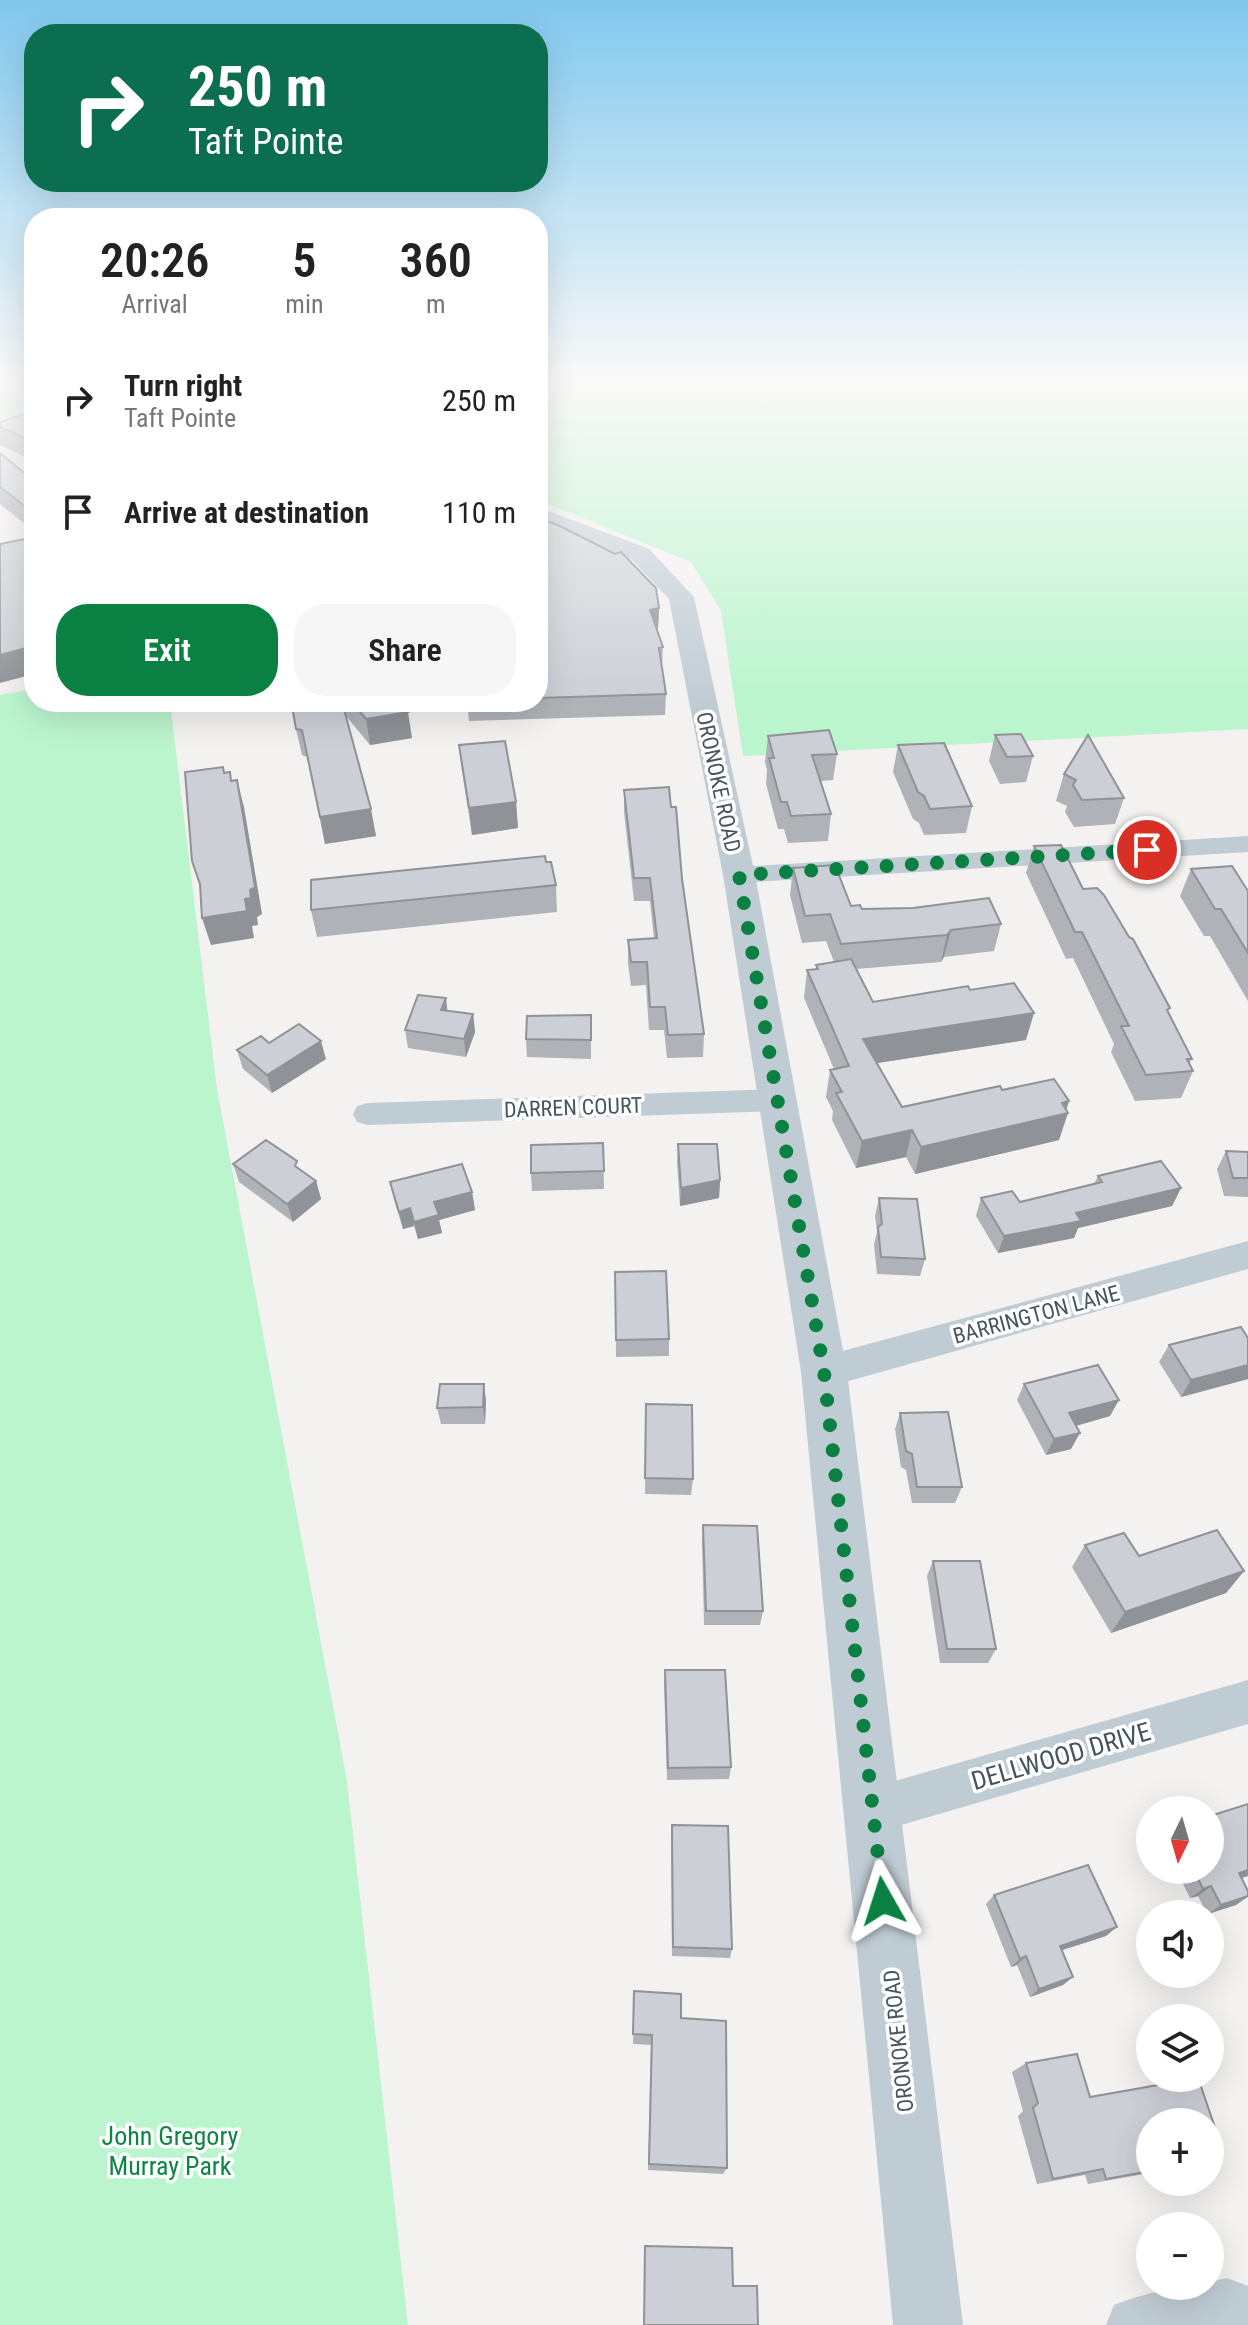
<!DOCTYPE html>
<html lang="en">
<head>
<meta charset="utf-8">
<style>
  :root { --surface:#fff; --page:#f6f6f6; --text:#222; --muted:#767676; --accent:#0b8043 }
  body { margin:0; font-family:"Roboto Condensed",sans-serif; background:var(--page); color:var(--text); height:100vh; display:flex; flex-direction:column; font-size:30px; white-space:nowrap }
  * { box-sizing:border-box; margin:0 }
  p { font-size:26px; color:var(--muted) }
  .icon { flex:none; width:44px; height:44px; fill:none; stroke:currentColor; stroke-width:2; stroke-linecap:round; stroke-linejoin:round }
  .map { position:relative; flex:1; overflow:hidden }
  .details { position:absolute; left:24px; top:208px; width:524px; height:504px; display:flex; flex-direction:column; background:var(--surface); border-radius:32px; box-shadow:0 8px 32px #0002 }
  .details>* { flex:none }
  .guide { position:absolute; left:24px; top:24px; width:524px; height:168px; border-radius:32px; box-shadow:0 8px 32px #0002; background:#0b6e4f; color:#fff; overflow:hidden }
  .needle { width:52px; rotate:185deg }
  .controls { position:absolute; left:1136px; top:1796px; display:grid; gap:16px }
  .controls a { display:grid; place-items:center; width:88px; height:88px; border-radius:50%; background:var(--surface); box-shadow:0 8px 32px #0002; font-size:40px }
  .pin { position:absolute; display:grid; place-items:center; width:68px; height:68px; color:#fff; margin:-34px; border:4px solid #fff; border-radius:50%; box-shadow:0 2px 8px #0007 }
  .me { position:absolute; width:88px; margin:-44px; rotate:354deg; stroke-linejoin:round; filter:drop-shadow(0 0 6px #0008) }
  .turn { display:flex; align-items:center; gap:28px; height:168px; padding:0 32px; font-size:36px }
  .turn .icon { width:104px; height:104px; stroke-width:2.5 }
  .turn b { display:block; font-size:56px; line-height:68px }
  .eta { display:flex; justify-content:space-evenly; align-items:center; height:136px; text-align:center }
  .eta b { font-size:48px; font-weight:600; line-height:56px }
  .primary-button { display:flex; gap:16px; margin-top:auto; padding:16px 32px }
  .primary-button a { flex:1; height:92px; border-radius:32px; background:var(--accent); color:#fff; font-size:32px; font-weight:600; line-height:92px; text-align:center }
  .primary-button a+a { background:var(--page); color:var(--text) }
  ul { padding:0; list-style:none }
  li { display:flex; align-items:center; gap:24px; height:112px; padding:0 32px }
  li div { flex:1 }
  li b { display:block; font-size:30px }
  li em { font-style:normal }
  .map>svg:first-child { display:block }
  .green { fill:#bbf5ce }
  .lines { fill:none; stroke-linecap:round; stroke-linejoin:round }
  .minor { fill:#c0ccd4; fill-rule:evenodd }
  .tertiary { fill:#c0ccd4; fill-rule:evenodd }
  .wall { fill:#afb3b8 }
  .shaded-wall { fill:#8f9296 }
  .building { fill:#ccd0d6; stroke:#8f9296; stroke-width:2 }
  .route { stroke:#0b8043; stroke-width:14; stroke-dasharray:0 25.2 }
  .labels { text-anchor:middle; stroke-width:7; stroke-linejoin:round; paint-order:stroke }
  .street-label { font-size:22px; fill:#465661; stroke:#fff }
  .near-street-label { font-size:26px; fill:#465661; stroke:#fff }
  .near-park-label { font-size:26px; fill:#0c8742; stroke:#fff }
</style>
</head>
<body>
<div class="map">
<svg width="1248" height="2325" viewBox="0 0 1248 2325">
  <rect width="100%" height="100%" fill="#f4f1f1"/>
  <g class="green">
    <polygon points="538,377 1248,377 1248,729 743,756 721,611 691,562 538,500"/>
    <polygon points="34,385 34,428 0,438 0,386"/>
    <polygon points="34,689 34,702 170,702 217,1089 347,1781 408,2325 0,2325 0,695"/>
  </g>
  <g class="lines">
    <g class="minor">
      <polygon points="1248,836 1248,852 739,883 730,881 726,875 730,869 739,867"/>
      <polygon points="777,1089 788,1092 792,1100 788,1108 777,1111 368,1125 357,1122 353,1114 357,1106 368,1103"/>
      <polygon points="1248,1241 1248,1269 824,1388 811,1383 806,1372 811,1361 824,1356"/>
      <polygon points="1248,1680 1248,1724 874,1833 858,1826 851,1810 858,1794 874,1787"/>
      <path d="M1227 2278 1248 2286V2325H1106L1114 2305C1144 2293 1177 2286 1210 2286V2282Z"/>
    </g>
    <polygon class="tertiary" points="538,507 649,549 694,597 755,875 847,1372 963,2325 893,2325 801,1372 723,875 669,599 631,559 538,522"/>
  </g>
  <g class="wall">
    <polygon points="34,411 34,461 0,445 0,422"/>
    <polygon points="0,453 34,481 34,531 0,504"/>
    <polygon points="538,518 659,608 658,628 657,629 663,647 662,668 666,694 665,715 469,721 467,702 538,702"/>
    <polygon points="323,702 400,702 412,738 370,745 346,716 376,836 325,844 307,757 302,755 296,729"/>
    <polygon points="995,735 1033,756 1026,782 1000,784 989,761"/>
    <polygon points="768,736 837,754 833,780 821,781 831,814 828,841 788,843 784,829 778,829 766,784 767,770 765,762"/>
    <polygon points="459,745 516,802 518,828 472,835 462,771"/>
    <polygon points="898,745 972,806 966,833 924,835 919,823 913,819 893,772"/>
    <polygon points="1064,774 1124,798 1115,824 1074,827 1065,812 1067,806 1056,801"/>
    <polygon points="624,790 671,807 704,1034 703,1057 667,1058 664,1030 649,1030 646,985 631,986 628,963 628,940 654,939 650,901 634,901 624,812"/>
    <polygon points="1034,846 1083,889 1168,1012 1192,1059 1189,1064 1193,1071 1181,1098 1135,1101 1111,1052 1114,1044 1073,958 1066,959 1026,873"/>
    <polygon points="546,862 556,885 557,912 317,937 311,910"/>
    <polygon points="793,868 851,906 862,909 1001,924 994,951 944,957 941,962 856,969 873,1002 970,990 1026,1040 877,1063 902,1107 1002,1090 1069,1101 1059,1140 915,1174 906,1157 856,1168 832,1120 833,1111 826,1097 830,1070 834,1069 804,998 807,970 816,969 816,965 834,962 826,941 802,943 790,895"/>
    <polygon points="1191,869 1248,891 1248,1001 1210,936 1204,936 1180,896"/>
    <polygon points="448,1011 473,1014 475,1032 466,1057 408,1048 405,1030"/>
    <polygon points="591,1015 591,1059 527,1057 526,1039"/>
    <polygon points="269,1043 326,1059 272,1093 243,1069 237,1050"/>
    <polygon points="603,1143 604,1189 532,1191 531,1173"/>
    <polygon points="678,1144 720,1180 719,1198 680,1206 677,1162"/>
    <polygon points="1226,1151 1248,1152 1248,1197 1224,1196 1217,1169"/>
    <polygon points="233,1164 299,1169 316,1181 321,1199 293,1222 239,1182"/>
    <polygon points="1098,1176 1181,1188 1172,1206 1078,1228 1074,1238 998,1253 976,1216 981,1198 1020,1202 1094,1184"/>
    <polygon points="390,1182 472,1192 475,1210 439,1220 442,1233 418,1239 414,1226 403,1229 394,1200"/>
    <polygon points="879,1198 925,1259 920,1276 877,1274 874,1244 877,1232 875,1216"/>
    <polygon points="615,1272 669,1339 669,1356 616,1357"/>
    <polygon points="1248,1338 1248,1379 1181,1397 1159,1362 1169,1345"/>
    <polygon points="1024,1384 1110,1416 1076,1426 1071,1449 1046,1455 1017,1400"/>
    <polygon points="486,1400 485,1424 441,1424 437,1408"/>
    <polygon points="646,1404 693,1479 691,1495 645,1494"/>
    <polygon points="900,1413 962,1487 955,1503 912,1503 906,1470 901,1467 895,1429"/>
    <polygon points="703,1525 763,1611 760,1625 704,1625 702,1541"/>
    <polygon points="1085,1545 1139,1556 1244,1571 1226,1593 1111,1633 1072,1567"/>
    <polygon points="933,1561 996,1649 988,1663 940,1663 927,1576"/>
    <polygon points="665,1670 731,1767 729,1779 667,1780 664,1684"/>
    <polygon points="1248,1804 1248,1876 1241,1878 1248,1891 1248,1897 1236,1905 1207,1914 1198,1896 1190,1898 1176,1870 1210,1870"/>
    <polygon points="672,1825 732,1949 730,1958 672,1956 671,1836"/>
    <polygon points="994,1895 1106,1936 1062,1950 1063,1985 1030,1997 1017,1965 1011,1967 986,1904"/>
    <polygon points="634,1991 681,2018 727,2168 723,2174 648,2170 651,2045 633,2044"/>
    <polygon points="1077,2054 1090,2097 1198,2078 1222,2148 1210,2151 1210,2122 1150,2122 1150,2173 1088,2184 1085,2175 1037,2184 1018,2116 1023,2111 1012,2072 1026,2063"/>
  </g>
  <g class="shaded-wall">
    <polygon points="659,608 658,628 650,631 650,610"/>
    <polygon points="34,646 34,674 0,683 0,655"/>
    <polygon points="408,712 412,738 370,745 366,719"/>
    <polygon points="237,780 244,807 262,914 257,917 258,925 252,926 254,938 211,945 202,918 245,899 250,890"/>
    <polygon points="516,802 518,828 472,835 469,808"/>
    <polygon points="371,809 376,836 325,844 320,817"/>
    <polygon points="951,930 944,957 941,962 947,935"/>
    <polygon points="446,998 448,1016 441,1010"/>
    <polygon points="1034,1013 1026,1040 858,1066 863,1039"/>
    <polygon points="473,1014 475,1032 466,1057 464,1039"/>
    <polygon points="321,1041 326,1059 272,1093 267,1075"/>
    <polygon points="1069,1101 1064,1114 1068,1113 1059,1140 915,1174 921,1147"/>
    <polygon points="912,1130 906,1157 856,1168 862,1141"/>
    <polygon points="720,1180 719,1198 680,1206 681,1188"/>
    <polygon points="316,1181 321,1199 293,1222 287,1204"/>
    <polygon points="1181,1188 1172,1206 1078,1228 1074,1238 998,1253 1004,1236 1076,1213"/>
    <polygon points="472,1192 475,1210 439,1220 442,1233 418,1239 414,1222 434,1202"/>
    <polygon points="410,1208 414,1226 403,1229 399,1212"/>
    <polygon points="1248,1365 1248,1379 1181,1397 1191,1380"/>
    <polygon points="484,1384 486,1400 485,1424 483,1407"/>
    <polygon points="1119,1400 1110,1416 1061,1430 1069,1413"/>
    <polygon points="1080,1433 1071,1449 1046,1455 1054,1439"/>
    <polygon points="1244,1571 1226,1593 1111,1633 1125,1612"/>
    <polygon points="1248,1870 1248,1876 1225,1883 1239,1873"/>
    <polygon points="1211,1886 1198,1896 1190,1898 1203,1889"/>
    <polygon points="1248,1896 1236,1905 1208,1914 1221,1905"/>
    <polygon points="1117,1927 1106,1936 1050,1954 1060,1946"/>
    <polygon points="1026,1956 1017,1965 1011,1967 1020,1959"/>
    <polygon points="1073,1977 1063,1985 1030,1997 1039,1989"/>
  </g>
  <g class="building">
    <polygon points="34,411 34,442 0,427 0,422"/>
    <polygon points="0,453 34,481 34,513 0,487"/>
    <polygon points="538,518 558,525 615,554 621,552 656,588 659,608 650,610 663,647 659,648 666,694 538,698"/>
    <polygon points="25,539 34,573 34,646 0,655 0,544"/>
    <polygon points="323,702 342,702 371,809 320,817 302,730 296,729 292,706"/>
    <polygon points="352,702 400,702 408,712 366,719"/>
    <polygon points="829,730 837,754 812,755 831,814 791,816 787,802 781,802 769,758 774,758 768,736"/>
    <polygon points="1021,734 1033,756 1007,757 995,735"/>
    <polygon points="1088,735 1124,798 1082,800 1073,785 1076,780 1064,774"/>
    <polygon points="505,741 516,802 469,808 459,745"/>
    <polygon points="944,743 972,806 930,809 924,796 918,792 898,745"/>
    <polygon points="223,767 224,773 230,772 231,781 237,780 255,887 250,890 251,898 245,899 247,911 202,918 200,884 192,861 185,772"/>
    <polygon points="669,787 671,807 676,807 682,879 704,1034 668,1035 665,1007 650,1007 647,962 631,962 628,940 657,938 650,878 634,878 624,790"/>
    <polygon points="1061,845 1083,889 1097,888 1104,895 1129,937 1133,939 1170,1008 1167,1010 1192,1059 1187,1059 1193,1071 1146,1075 1121,1026 1129,1026 1082,932 1075,932 1034,846"/>
    <polygon points="545,856 546,862 551,862 556,885 311,910 311,880"/>
    <polygon points="835,865 851,906 860,905 862,909 913,908 989,898 1001,924 951,930 947,935 841,944 830,914 805,916 793,868"/>
    <polygon points="1232,866 1248,891 1248,953 1221,909 1215,909 1191,869"/>
    <polygon points="851,959 873,1002 968,986 970,990 1014,983 1034,1013 863,1039 902,1107 1000,1086 1002,1090 1054,1079 1069,1101 1062,1103 1068,1113 921,1147 912,1130 862,1141 836,1093 842,1092 830,1070 849,1066 807,970 818,969 816,965"/>
    <polygon points="418,995 446,998 441,1010 473,1014 464,1039 405,1030"/>
    <polygon points="591,1015 591,1040 526,1039 527,1016"/>
    <polygon points="299,1024 321,1041 267,1075 237,1050 261,1036 269,1043"/>
    <polygon points="266,1140 297,1161 295,1166 316,1181 287,1204 233,1164"/>
    <polygon points="603,1143 604,1171 531,1173 531,1145"/>
    <polygon points="678,1144 717,1144 720,1180 681,1188"/>
    <polygon points="1226,1151 1248,1152 1248,1178 1233,1178"/>
    <polygon points="1161,1161 1181,1188 1076,1213 1081,1221 1004,1236 981,1198 1012,1191 1020,1202 1102,1182 1098,1176"/>
    <polygon points="462,1164 472,1192 434,1202 439,1215 414,1222 410,1208 399,1212 390,1182"/>
    <polygon points="879,1198 917,1199 925,1259 881,1257 878,1227 882,1224"/>
    <polygon points="666,1271 669,1339 616,1340 615,1272"/>
    <polygon points="1241,1327 1248,1338 1248,1365 1191,1380 1169,1345"/>
    <polygon points="1098,1365 1119,1400 1069,1413 1080,1433 1054,1439 1024,1384"/>
    <polygon points="440,1384 484,1384 483,1407 437,1408"/>
    <polygon points="646,1404 692,1405 693,1479 645,1478"/>
    <polygon points="948,1412 962,1487 917,1487 912,1454 906,1451 900,1413"/>
    <polygon points="703,1525 757,1526 763,1611 706,1611"/>
    <polygon points="1217,1530 1244,1571 1125,1612 1085,1545 1124,1533 1139,1556"/>
    <polygon points="933,1561 980,1561 996,1649 947,1649"/>
    <polygon points="665,1670 725,1670 731,1767 668,1768"/>
    <polygon points="1248,1804 1248,1870 1239,1873 1248,1891 1248,1896 1221,1905 1211,1886 1203,1889 1194,1870 1210,1870 1210,1816"/>
    <polygon points="672,1825 728,1826 732,1949 673,1947"/>
    <polygon points="1088,1865 1117,1927 1060,1946 1073,1977 1039,1989 1026,1956 1020,1959 994,1895"/>
    <polygon points="634,1991 681,1994 681,2018 726,2021 727,2168 649,2164 652,2035 633,2034"/>
    <polygon points="1077,2054 1090,2097 1198,2078 1222,2148 1210,2150 1210,2122 1150,2122 1150,2171 1106,2179 1103,2169 1053,2179 1033,2108 1038,2103 1026,2063"/>
    <polygon points="645,2246 732,2248 733,2286 757,2286 758,2325 644,2325"/>
  </g>
  <linearGradient id="sky" x2="0" y2="1"><stop stop-color="#80c8ee"/><stop offset="0.54" stop-color="#faf9f9"/><stop offset="1" stop-color="#faf9f9" stop-opacity="0"/></linearGradient>
  <rect width="1248" height="702" fill="url(#sky)"/>
  <g class="lines">
    <polyline class="route" points="883,1901 824,1372 739,875 1147,850"/>
  </g>
  <g class="labels">
    <g class="street-label">
      <text transform="translate(719 782) rotate(78)" y="8">ORONOKE ROAD</text>
      <text transform="translate(573 1107) rotate(-2)" y="8">DARREN COURT</text>
      <text transform="translate(1036 1314) rotate(-15)" y="8">BARRINGTON LANE</text>
      <text transform="translate(898 2041) rotate(-96)" y="8">ORONOKE ROAD</text>
    </g>
    <g class="near-street-label">
      <text transform="translate(1061 1756) rotate(-16)" y="9">DELLWOOD DRIVE</text>
    </g>
    <g class="near-park-label">
      <text x="170" y="2145">John Gregory<tspan x="170" dy="30">Murray Park</tspan></text>
    </g>
  </g>
</svg>
<div class="controls">
<a><svg class="needle" viewBox="-14 -14 28 28"><path d="M0-13l5 13h-10z" fill="#e53935"/><path d="M0 13l5-13h-10z" fill="#767676"/></svg></a>
<a><svg class="icon" aria-label="sound" viewBox="0 0 24 24"><path d="M4 9h4l5-4v14l-5-4H4zM17 9q2 3 0 6"/></svg></a>
<a><svg class="icon" aria-label="layers" viewBox="0 0 24 24"><path d="M12 4l9 5-9 5-9-5zM3 14l9 5 9-5"/></svg></a>
<a>+</a>
<a>−</a>
</div>
<div class="pin" style="left:1147px;top:850px;background:#d93025"><svg class="icon" aria-label="arrive" viewBox="0 0 24 24"><path d="M6 21V4h12l-3 4 3 4H6"/></svg></div>
<svg class="me" style="left:883px;top:1901px" viewBox="-20 -20 40 40"><path d="M0-17L14 15 0 8-14 15z" fill="#0b8043" stroke="#fff" stroke-width="4"/></svg>
<div class="guide">
<div class="turn"><svg class="icon" aria-label="right" viewBox="0 0 24 24"><path d="M7 20v-9h11M14 6l5 5-5 5"/></svg><div><b>250 m</b>Taft Pointe</div></div>
</div>
<section class="details">
<div class="eta">
<div><b>20:26</b><p>Arrival</p></div>
<div><b>5</b><p>min</p></div>
<div><b>360</b><p>m</p></div>
</div>
<ul>
<li><svg class="icon" aria-label="right" viewBox="0 0 24 24"><path d="M7 20v-9h11M14 6l5 5-5 5"/></svg><div><b>Turn right</b><p>Taft Pointe</p></div><em>250 m</em></li>
<li><svg class="icon" aria-label="arrive" viewBox="0 0 24 24"><path d="M6 21V4h12l-3 4 3 4H6"/></svg><div><b>Arrive at destination</b></div><em>110 m</em></li>
</ul>
<div class="primary-button"><a>Exit</a><a>Share</a></div>
</section>
</div>
</body>
</html>
